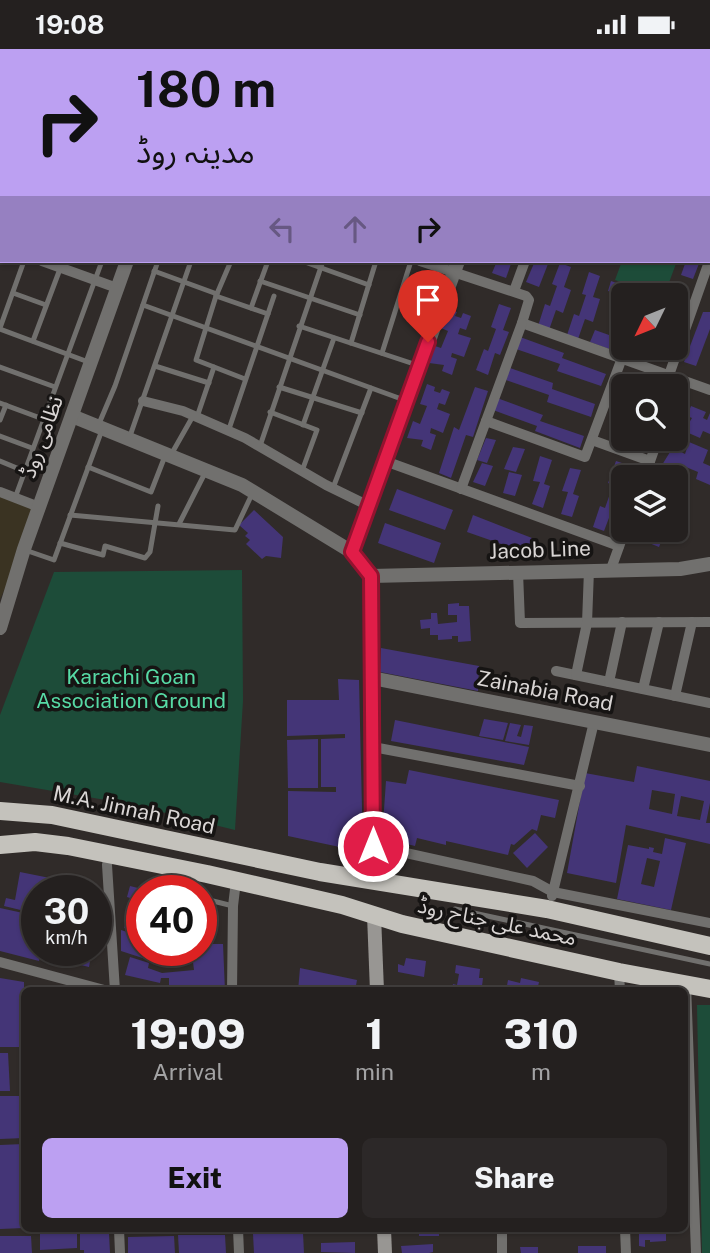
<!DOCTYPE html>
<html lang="en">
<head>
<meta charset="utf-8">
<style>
  :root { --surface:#24201f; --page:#2c2828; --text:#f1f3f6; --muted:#a3a3a4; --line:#413e3d; --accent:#bca0f2 }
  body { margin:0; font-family:"Public Sans","Noto Sans Arabic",sans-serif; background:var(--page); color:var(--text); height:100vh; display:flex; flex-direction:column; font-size:26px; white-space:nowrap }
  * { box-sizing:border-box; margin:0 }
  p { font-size:23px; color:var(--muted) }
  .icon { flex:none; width:38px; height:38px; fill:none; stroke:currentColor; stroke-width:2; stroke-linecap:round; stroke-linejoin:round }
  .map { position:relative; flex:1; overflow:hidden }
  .panel { position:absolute; left:21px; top:938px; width:667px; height:245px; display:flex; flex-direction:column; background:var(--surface); border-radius:10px; box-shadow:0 2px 5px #0004,0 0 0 2px var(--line) }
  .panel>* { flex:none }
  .hud { position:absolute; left:0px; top:0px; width:710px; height:214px; box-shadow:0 2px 5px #0004,0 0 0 2px var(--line); background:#bca0f2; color:#111; overflow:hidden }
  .needle { width:46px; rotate:227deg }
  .buttons { position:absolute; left:611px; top:234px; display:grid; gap:14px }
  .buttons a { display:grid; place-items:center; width:77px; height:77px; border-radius:10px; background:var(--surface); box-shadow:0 2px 5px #0004,0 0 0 2px var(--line); font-size:35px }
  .speed { position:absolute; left:21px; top:826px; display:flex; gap:14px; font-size:35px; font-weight:700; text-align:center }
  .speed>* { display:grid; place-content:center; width:91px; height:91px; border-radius:50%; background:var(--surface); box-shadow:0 2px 5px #0004,0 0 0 2px var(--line); line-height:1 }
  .speed small { font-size:18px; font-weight:400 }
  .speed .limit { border:10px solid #d22; background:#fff; color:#111 }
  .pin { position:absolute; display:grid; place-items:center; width:60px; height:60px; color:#fff; margin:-72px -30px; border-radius:50% 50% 50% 0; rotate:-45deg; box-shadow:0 0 7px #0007 }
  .pin .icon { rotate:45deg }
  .me { position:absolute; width:77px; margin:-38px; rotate:0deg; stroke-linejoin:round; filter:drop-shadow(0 0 5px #0008) }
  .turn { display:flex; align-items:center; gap:24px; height:147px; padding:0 21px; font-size:32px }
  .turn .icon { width:91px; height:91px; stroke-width:2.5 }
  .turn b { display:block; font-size:49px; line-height:60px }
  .lanes { display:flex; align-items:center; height:66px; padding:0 21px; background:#0003; justify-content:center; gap:35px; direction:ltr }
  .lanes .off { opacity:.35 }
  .eta { display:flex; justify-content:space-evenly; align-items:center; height:119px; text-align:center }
  .eta b { font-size:42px; font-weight:800; line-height:49px }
  .button { display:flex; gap:14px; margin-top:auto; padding:14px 21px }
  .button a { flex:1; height:80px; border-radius:10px; background:var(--accent); color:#111; font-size:28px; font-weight:800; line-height:80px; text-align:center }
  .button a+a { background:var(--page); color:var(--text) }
  .status { display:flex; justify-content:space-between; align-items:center; height:49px; padding:0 35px; background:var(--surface); direction:ltr }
  .status svg { height:19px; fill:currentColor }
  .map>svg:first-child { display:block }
  .education { fill:#3a3322 }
  .green { fill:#1d4c39 }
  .building { fill:#443577; fill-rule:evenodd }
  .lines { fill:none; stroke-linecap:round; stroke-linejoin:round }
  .service { stroke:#71706e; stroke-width:5 }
  .minor { stroke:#71706e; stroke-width:10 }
  .tertiary { stroke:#71706e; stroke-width:14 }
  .secondary { stroke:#989693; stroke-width:14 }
  .trunk { stroke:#c4c2bc; stroke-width:18 }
  .route-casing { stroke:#92132f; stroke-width:18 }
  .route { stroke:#e11d48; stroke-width:12 }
  .labels { text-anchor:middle; stroke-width:7; stroke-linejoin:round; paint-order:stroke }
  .street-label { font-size:21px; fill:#d9d5d4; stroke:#161413 }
  .park-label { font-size:21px; fill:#57daa5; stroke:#161413 }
</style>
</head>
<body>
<div class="status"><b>19:08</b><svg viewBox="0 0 49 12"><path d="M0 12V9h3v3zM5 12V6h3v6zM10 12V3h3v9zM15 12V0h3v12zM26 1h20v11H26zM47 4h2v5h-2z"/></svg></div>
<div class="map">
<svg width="710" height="1204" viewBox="0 0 710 1204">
  <rect width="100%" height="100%" fill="#302b29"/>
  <polygon class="education" points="0,443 39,458 24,500 0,550"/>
  <g class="green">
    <polygon points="622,212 677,212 664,247 623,247 623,277 612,273 626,235 615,231"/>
    <polygon points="242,521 243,652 235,781 129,755 0,733 0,666 54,523"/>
    <polygon points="697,956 710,956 710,1204 702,1204"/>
  </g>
  <g class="building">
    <polygon points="497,212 512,212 506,229 492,224"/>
    <polygon points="535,212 548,215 539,238 526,233"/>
    <polygon points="686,212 700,212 693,230 681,226"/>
    <polygon points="560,214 571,218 564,238 571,241 563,264 556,261 549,281 538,277 545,255 550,257 557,237 552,235"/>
    <polygon points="589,223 600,227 593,248 600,250 593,273 585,270 578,290 567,286 574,265 579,267 586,246 582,245"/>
    <polygon points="611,232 622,236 619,245 608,242"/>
    <polygon points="499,255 511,259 503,281 509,283 500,306 495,304 488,326 476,321 484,300 488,302 496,280 491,278"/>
    <polygon points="676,255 683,257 676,276"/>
    <polygon points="448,260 457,263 455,267 461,269 463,264 471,267 466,281 460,279 458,285 471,289 464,308 452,304 451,308 457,310 452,326 442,322 444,316 429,314 435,297 441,299 448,282 441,279"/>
    <polygon points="703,263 710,263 710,280 696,317 684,313"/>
    <polygon points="595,281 623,291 623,299 644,299 639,311 590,293"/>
    <polygon points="520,288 564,304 562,309 606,325 601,337 557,322 560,315 516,300"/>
    <polygon points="654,299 667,299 664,308 652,304"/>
    <polygon points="510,319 553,334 552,340 595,355 591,368 547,353 549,346 506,331"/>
    <polygon points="620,325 654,337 654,338 623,338 623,340 615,337"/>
    <polygon points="427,335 435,338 434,342 440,344 442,340 450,343 445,356 439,354 437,360 450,365 443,384 431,379 430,384 436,386 431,401 421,397 423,391 407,389 413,372 420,375 427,357 420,355"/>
    <polygon points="475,338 488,342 473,388 466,386 451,429 439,424 454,378 459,381"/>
    <polygon points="497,349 543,366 540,372 584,387 580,399 535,382 537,377 493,361"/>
    <polygon points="691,357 706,363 703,369 707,371 710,364 710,385 703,382 700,389 684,382 692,369 687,367"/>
    <polygon points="486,389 496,391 487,414 477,411"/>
    <polygon points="623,390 636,390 633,397 630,397 629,401 620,398"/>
    <polygon points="668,391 683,397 681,403 685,405 689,393 708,401 703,414 710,417 710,436 696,430 698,423 681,416 678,423 662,416 670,403 664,401"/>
    <polygon points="513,398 525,400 516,423 504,420"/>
    <polygon points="540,407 552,411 544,435 550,437 543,459 532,455 540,433 533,432"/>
    <polygon points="616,412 628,416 620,437 623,438 623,446 617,463 612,461 604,482 593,478 600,457 605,459 613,436 608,434"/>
    <polygon points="482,414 493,417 485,437 473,433"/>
    <polygon points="570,419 581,421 573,445 579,447 572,468 561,465 568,443 562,442"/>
    <polygon points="509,423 522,426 515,447 503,444"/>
    <polygon points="397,440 453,461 445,481 389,461"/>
    <polygon points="254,461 283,488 281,509 266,507 262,510 246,495 250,491 245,487 248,484 239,476"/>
    <polygon points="473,466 532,489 527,504 467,483"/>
    <polygon points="385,474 441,494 434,514 378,494"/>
    <polygon points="637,481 661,481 665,483 659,498 649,494 651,488 636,486"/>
    <polygon points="459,554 459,557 469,557 471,592 458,593 458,587 452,587 452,590 438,591 438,586 430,586 430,579 421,580 420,571 431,570 431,564 437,564 438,575 457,573 457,566 448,566 448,555"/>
    <polygon points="381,599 479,617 478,642 380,623"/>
    <polygon points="338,630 359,631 363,803 288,787 288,742 336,743 336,738 321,738 321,690 345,689 345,685 287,687 287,651 339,651"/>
    <polygon points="484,670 508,674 503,691 479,687"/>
    <polygon points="395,671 529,698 524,716 391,692"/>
    <polygon points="510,674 521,676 517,687 521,688 524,676 533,677 529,696 505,692"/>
    <polygon points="318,690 318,739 288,739 287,691"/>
    <path d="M637 717 710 732V754L706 774H710V795L626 776 616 834 567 824 585 724 634 733ZM652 741 675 745 672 765 649 760ZM681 747 704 752 700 771 677 767Z"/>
    <polygon points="409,721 559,751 555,769 541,766 537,782 532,780 514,796 511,795 508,806 446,792 446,796 417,789 415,797 382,789 386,732 406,735"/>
    <polygon points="535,784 548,798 527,819 513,804"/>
    <path d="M665 789 686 794 671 861 617 850 628 796 649 800V798L654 799 653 803 662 805ZM647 809 660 812 654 838 641 835Z"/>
    <polygon points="20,823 55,830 53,842 37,842 33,864 4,857 6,849 15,851"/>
    <polygon points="62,825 93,833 94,842 59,842"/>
    <polygon points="130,837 142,840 142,853 127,848"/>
    <polygon points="142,853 142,884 124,879 130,862 138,864"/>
    <polygon points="201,856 215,859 211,876 201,874"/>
    <polygon points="0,859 37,867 37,901 41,901 39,912 0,902"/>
    <polygon points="201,876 210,878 206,895 223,895 225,942 169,942 169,929 161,929 160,934 125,926 130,908 149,914 148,919 162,924 194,921 193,913 170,917 168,901 201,901"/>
    <polygon points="121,881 142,888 142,901 165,901 161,915 121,902"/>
    <polygon points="46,901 92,901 89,918 68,913 71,905 65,904 63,912 44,908"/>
    <polygon points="406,909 426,912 424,928 398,923 398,915 404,917"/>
    <polygon points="456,916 480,920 479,929 483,929 482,937 477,936 476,942 452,940 453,935 457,936 459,925 455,924"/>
    <polygon points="300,919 357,931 355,942 298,942"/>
    <polygon points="0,929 24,933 24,998 0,998"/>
    <polygon points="521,929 539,933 537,942 506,942 508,931 520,934"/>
    <polygon points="0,1004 8,1004 10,1042 0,1042"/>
    <polygon points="0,1047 24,1047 24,1089 0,1090"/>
    <polygon points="24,1095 24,1179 0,1180 0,1096"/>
    <polygon points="178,1180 225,1180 225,1182 178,1183"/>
    <polygon points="571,1180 601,1180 601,1183 574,1184"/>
    <polygon points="642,1180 666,1180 666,1192 650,1193 650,1191 645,1191 645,1198 639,1197 639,1183 642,1183"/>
    <polygon points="439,1181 439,1187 419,1187 419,1182"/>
    <polygon points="109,1184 110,1204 84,1204 84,1201 80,1201 80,1185"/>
    <polygon points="303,1184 304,1204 254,1204 253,1185"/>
    <polygon points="40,1185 77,1185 77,1199 40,1201"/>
    <polygon points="178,1186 225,1186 226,1204 179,1204"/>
    <polygon points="0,1187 31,1187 32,1204 0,1204"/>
    <polygon points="174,1187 175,1204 128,1204 128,1188"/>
    <polygon points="355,1193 355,1204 321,1203 321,1194"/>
    <polygon points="433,1195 433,1203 429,1204 402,1204 401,1197"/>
    <rect x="578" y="1197" width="28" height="7"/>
    <polygon points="520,1198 538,1198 538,1204 521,1204"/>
  </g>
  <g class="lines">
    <g class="service">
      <polyline points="46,0 50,2"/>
      <polyline points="347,0 352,2"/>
      <polyline points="156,2 156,0"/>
      <polyline points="204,2 205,0"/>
      <polyline points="366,2 367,0"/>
      <polyline points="407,2 408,0"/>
      <polyline points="446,2 446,0"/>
      <polyline points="491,2 491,0"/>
      <polyline points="0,36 2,36"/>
      <polyline points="0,58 2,59"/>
      <polyline points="0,161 2,162"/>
      <polyline points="231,212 216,247 196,311 245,330"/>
      <polyline points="302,212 369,236"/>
      <polyline points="154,222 217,245"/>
      <polyline points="260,232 360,266"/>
      <polyline points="13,244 46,256"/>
      <polyline points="216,247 268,265"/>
      <polyline points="143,256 407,352"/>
      <polyline points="251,259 268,212"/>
      <polyline points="299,277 420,317"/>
      <polyline points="0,279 24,212"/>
      <polyline points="0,280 91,314"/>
      <polyline points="33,292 63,212"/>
      <polyline points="351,294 376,212"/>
      <polyline points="382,304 411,212"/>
      <polyline points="155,317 209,334"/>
      <polyline points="0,318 55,338"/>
      <polyline points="279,338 362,364"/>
      <polyline points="0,354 43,370"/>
      <polyline points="270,363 317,381 302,422"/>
      <polyline points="197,368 214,318"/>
      <polyline points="0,371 6,356"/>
      <polyline points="303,376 334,289"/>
      <polyline points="98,377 115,337 158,212"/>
      <polyline points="228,383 274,247"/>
      <polyline points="0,387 32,399"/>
      <polyline points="130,387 191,212"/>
      <polyline points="260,397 323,212"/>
      <polyline points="172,404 193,367"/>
      <polyline points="0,412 24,422"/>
      <polyline points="88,418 151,443 165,407"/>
      <polyline points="333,439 371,339"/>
      <polyline points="15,449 102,212"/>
      <polyline points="70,466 235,481 253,443"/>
      <polyline points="179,475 206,422"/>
      <polyline points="60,494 103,506 105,497 145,509 150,503 158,457"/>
      <polyline points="25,501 54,511 102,381"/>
      <polyline points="179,842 183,824"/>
      <polyline points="201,849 233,857"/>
      <polyline points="455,860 710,915"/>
    </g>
    <g class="minor">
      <polyline points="245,0 250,2"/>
      <polyline points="654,0 660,2"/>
      <polyline points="577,2 578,0"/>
      <polyline points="709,18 710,18"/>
      <polyline points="709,73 710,70"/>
      <polyline points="0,97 2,97"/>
      <polyline points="709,100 710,101"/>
      <polyline points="0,196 2,197"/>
      <polyline points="42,212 117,239"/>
      <polyline points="420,212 526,247 529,251 522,274 710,341"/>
      <polyline points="514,242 525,212"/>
      <polyline points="669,326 710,210"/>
      <polyline points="676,345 681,330"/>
      <polyline points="143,352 183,362 245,389 326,436 369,457"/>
      <polyline points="486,372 585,408 622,309"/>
      <polyline points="592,391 650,412"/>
      <polyline points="385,412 619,497"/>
      <polyline points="644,429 658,390"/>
      <polyline points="461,440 522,274"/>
      <polyline points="0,443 39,458"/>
      <polyline points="611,520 625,481"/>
      <polyline points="518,523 520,574 710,573"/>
      <polyline points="556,622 710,654"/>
      <polyline points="576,626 587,574 589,521"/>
      <polyline points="609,633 622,573"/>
      <polyline points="643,640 659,573"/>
      <polyline points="675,647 692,573"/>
      <polyline points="373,698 580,737"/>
      <polyline points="374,797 533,832 553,843 710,874"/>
      <polyline points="109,805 107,816 115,942"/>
      <polyline points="552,847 594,673"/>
      <polyline points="0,913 108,942"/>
      <polyline points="619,923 620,942"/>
      <polyline points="686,935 696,1204"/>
      <polyline points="232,942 233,857 236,832"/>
      <polyline points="119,1180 120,1204"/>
      <polyline points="238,1180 239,1204"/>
      <polyline points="502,1180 502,1204"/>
      <polyline points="625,1180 626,1204"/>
    </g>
    <g class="tertiary">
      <polyline points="119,0 119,2"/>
      <polyline points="533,2 534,0"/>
      <polyline points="709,154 710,155"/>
      <polyline points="72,367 242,436 352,503 371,527 375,831"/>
      <polyline points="352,503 458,212"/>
      <polyline points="371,527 680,520 710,515"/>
      <polyline points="0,579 24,500 127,212"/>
      <polyline points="372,629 710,696"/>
    </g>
    <g class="secondary">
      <polyline points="374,866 377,942"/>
      <polyline points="384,1180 385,1204"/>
    </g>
    <g class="trunk">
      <polyline points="0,762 52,766 320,823 547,860 710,897"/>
      <polyline points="0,796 35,793 68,797 207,825 342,856 402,875 619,923 710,940"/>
    </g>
  </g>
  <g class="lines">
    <defs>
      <polyline id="route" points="373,797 371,527 352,503 428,293"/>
    </defs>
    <use href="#route" class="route-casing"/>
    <use href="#route" class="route"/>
  </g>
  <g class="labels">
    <g class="street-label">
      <text transform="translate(42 388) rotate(-70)" y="7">نظامی روڈ</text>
      <text transform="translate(540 501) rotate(-2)" y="7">Jacob Line</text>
      <text transform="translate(545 642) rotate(11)" y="7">Zainabia Road</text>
      <text transform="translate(134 761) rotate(12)" y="7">M.A. Jinnah Road</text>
      <text transform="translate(497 873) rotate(12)" y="7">محمد علی جناح روڈ</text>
    </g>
    <g class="park-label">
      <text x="131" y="635">Karachi Goan<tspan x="131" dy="24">Association Ground</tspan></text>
    </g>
  </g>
</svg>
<div class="buttons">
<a><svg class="needle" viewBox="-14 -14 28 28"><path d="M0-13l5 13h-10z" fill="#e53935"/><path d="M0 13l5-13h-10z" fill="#a3a3a4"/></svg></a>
<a><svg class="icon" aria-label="search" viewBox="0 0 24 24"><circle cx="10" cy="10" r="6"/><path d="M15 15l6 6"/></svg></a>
<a><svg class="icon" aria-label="layers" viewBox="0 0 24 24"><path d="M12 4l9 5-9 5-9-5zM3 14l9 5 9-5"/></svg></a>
</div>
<div class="speed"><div>30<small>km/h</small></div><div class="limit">40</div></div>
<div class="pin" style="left:428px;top:293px;background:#d93025"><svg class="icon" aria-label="arrive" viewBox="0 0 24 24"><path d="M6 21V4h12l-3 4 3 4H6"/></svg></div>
<svg class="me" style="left:373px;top:797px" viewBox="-20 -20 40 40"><circle r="17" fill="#e11d48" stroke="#fff" stroke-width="3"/><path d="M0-11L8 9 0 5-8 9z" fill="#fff"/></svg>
<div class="hud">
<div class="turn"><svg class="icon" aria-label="right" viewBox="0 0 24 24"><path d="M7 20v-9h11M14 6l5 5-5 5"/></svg><div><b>180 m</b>مدینہ روڈ</div></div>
<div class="lanes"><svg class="icon off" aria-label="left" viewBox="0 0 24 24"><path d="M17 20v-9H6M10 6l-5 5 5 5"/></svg><svg class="icon off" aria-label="ahead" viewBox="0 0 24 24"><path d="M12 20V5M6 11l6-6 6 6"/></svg><svg class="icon" aria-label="right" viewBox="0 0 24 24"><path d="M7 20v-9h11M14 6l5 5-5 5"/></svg></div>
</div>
<section class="panel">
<div class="eta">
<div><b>19:09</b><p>Arrival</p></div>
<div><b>1</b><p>min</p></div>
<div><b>310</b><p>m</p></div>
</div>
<div class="button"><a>Exit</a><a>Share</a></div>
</section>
</div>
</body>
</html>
